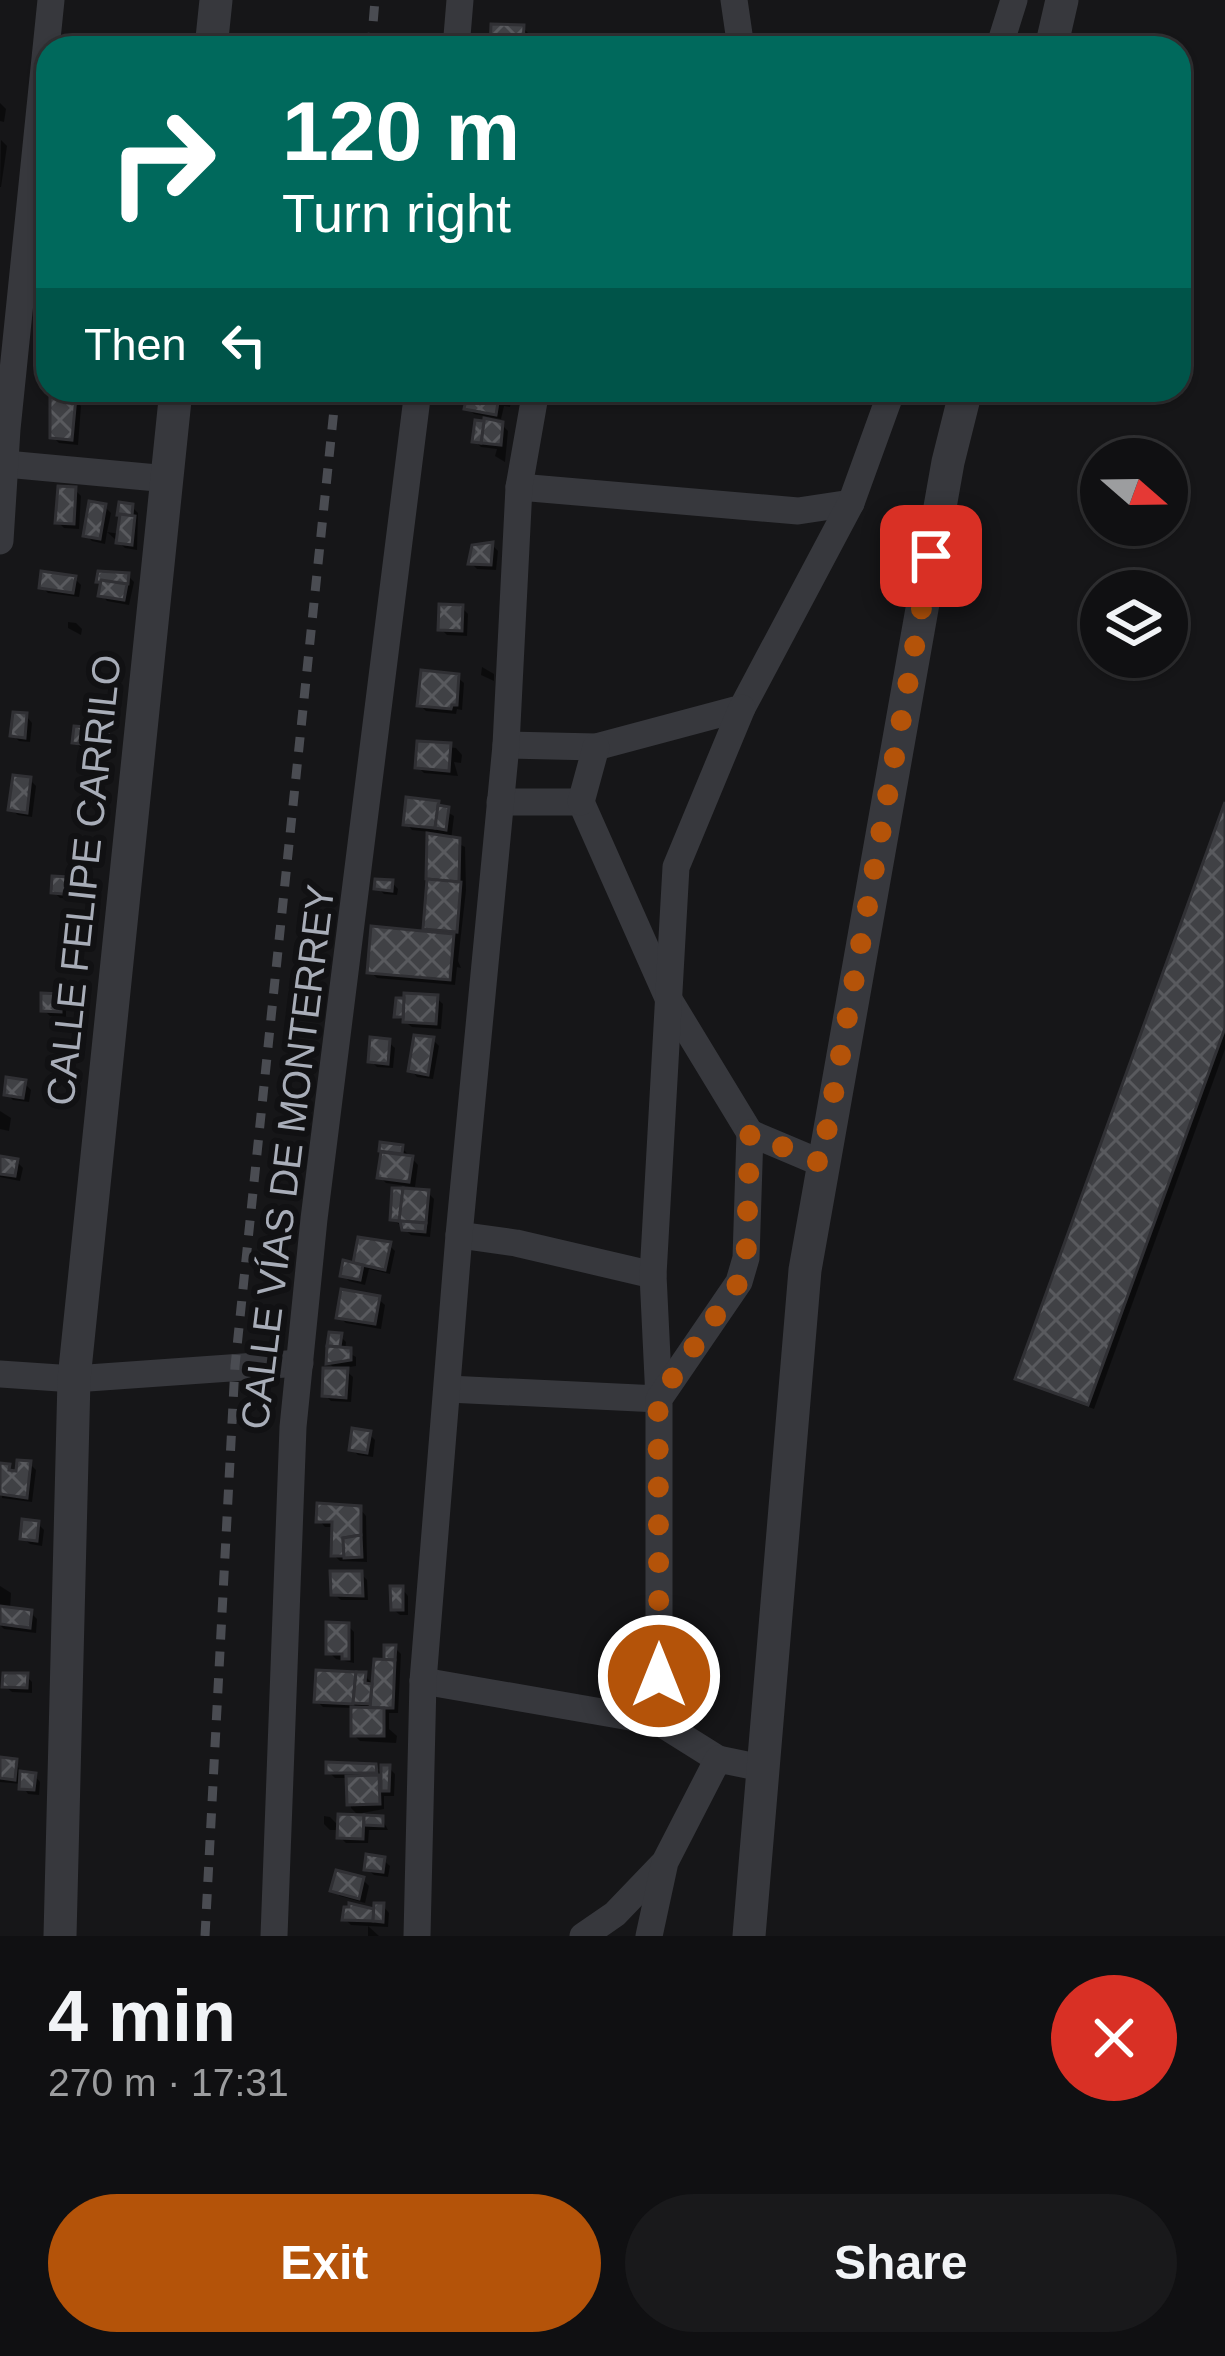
<!DOCTYPE html>
<html lang="en">
<head>
<meta charset="utf-8">
<style>
  :root { --surface:#101012; --page:#19191b; --text:#f1f3f6; --muted:#9c9d9f; --line:#303032; --accent:#b45309 }
  body { margin:0; font-family:Helvetica,sans-serif; background:var(--page); color:var(--text); height:100vh; display:flex; flex-direction:column; font-size:45px; white-space:nowrap }
  * { box-sizing:border-box; margin:0 }
  p { font-size:39px; color:var(--muted) }
  .icon { flex:none; width:66px; height:66px; fill:none; stroke:currentColor; stroke-width:2; stroke-linecap:round; stroke-linejoin:round }
  .map { position:relative; height:1936px; overflow:hidden }
  .panel { display:flex; flex-direction:column; background:var(--surface); flex:1 }
  .panel>* { flex:none }
  .top-card { position:absolute; left:36px; top:36px; width:1155px; height:366px; border-radius:36px; box-shadow:0 3px 9px #0004,0 0 0 3px var(--line); background:#00695c; color:#fff; overflow:hidden }
  .needle { width:78px; rotate:110deg }
  .fabs { position:absolute; left:1080px; top:438px; display:grid; gap:24px }
  .fabs a { display:grid; place-items:center; width:108px; height:108px; border-radius:50%; background:var(--surface); box-shadow:0 3px 9px #0004,0 0 0 3px var(--line); font-size:60px }
  .pin { position:absolute; display:grid; place-items:center; width:102px; height:102px; color:#fff; margin:-51px; border-radius:24px; box-shadow:0 6px 18px #0006 }
  .me { position:absolute; width:132px; margin:-66px; rotate:0deg; stroke-linejoin:round; filter:drop-shadow(0 0 9px #0008) }
  .turn { display:flex; align-items:center; gap:42px; height:252px; padding:0 48px; font-size:54px }
  .turn .icon { width:156px; height:156px; stroke-width:2.5 }
  .turn b { display:block; font-size:84px; line-height:102px }
  .then { display:flex; align-items:center; height:114px; padding:0 48px; background:#0003; gap:24px; font-size:45px }
  .round { display:grid; place-items:center; flex:none; width:126px; height:126px; border-radius:63px; background:var(--page) }
  .head { display:flex; align-items:center; justify-content:space-between; height:204px; padding:0 48px }
  h1 { font-size:72px; font-weight:700; line-height:90px }
  .primary-button { display:flex; gap:24px; margin-top:auto; padding:24px 48px }
  .primary-button a { flex:1; height:138px; border-radius:72px; background:var(--accent); color:#fff; font-size:48px; font-weight:700; line-height:138px; text-align:center }
  .primary-button a+a { background:var(--page); color:var(--text) }
  .map>svg:first-child { display:block }
  .shadow { fill:#0007 }
  .building { fill:url(#building-cross-hatch); stroke:#303034; stroke-width:3 }
  .lines { fill:none; stroke-linecap:round; stroke-linejoin:round }
  .minor { stroke:#37383d; stroke-width:27 }
  .tertiary { stroke:#37383d; stroke-width:33 }
  .rail { stroke:#4a4c52; stroke-width:9; stroke-dasharray:15 12; stroke-linecap:butt }
  .route { stroke:#b45309; stroke-width:21; stroke-dasharray:0 37.8 }
  .labels { text-anchor:middle; stroke-width:12; stroke-linejoin:round; paint-order:stroke }
  .street-label { font-size:39px; fill:#a8adb8; stroke:#111113 }
</style>
</head>
<body>
<div class="map">
<svg width="1225" height="1936" viewBox="0 0 1225 1936">
  <defs>
    <pattern id="building-cross-hatch" width="8" height="8" patternUnits="userSpaceOnUse" patternTransform="scale(3)"><rect width="8" height="8" fill="#404145"/><path d="M0 0l8 8M0 8l8-8" fill="none" stroke="#595a5e"/></pattern>
  </defs>
  <rect width="100%" height="100%" fill="#161618"/>
  <g class="shadow">
    <polygon points="523,28 529,34 529,48 493,48"/>
    <polygon points="0,103 6,109 4,122 0,121"/>
    <polygon points="1,140 7,146 1,187 0,187"/>
    <polygon points="471,390 499,391 511,401 510,407 504,406 501,419 474,414 468,408"/>
    <polygon points="75,400 81,406 78,445 59,443 53,437"/>
    <polygon points="502,425 508,431 505,462 495,456 497,449 481,447 475,441"/>
    <polygon points="75,490 81,496 79,529 64,528 58,522"/>
    <polygon points="104,506 111,513 107,532 120,534 132,507 138,513 137,550 125,548 107,532 105,544 92,541 86,535"/>
    <polygon points="492,545 498,551 496,570 477,569 471,563"/>
    <polygon points="128,576 134,582 129,605 107,601 101,594"/>
    <polygon points="75,579 81,585 79,597 48,593 42,587"/>
    <polygon points="462,608 468,614 467,636 447,635 441,629"/>
    <polygon points="68,622 76,623 82,629 81,635 68,628"/>
    <polygon points="482,667 494,674 494,681 481,675"/>
    <polygon points="457,677 464,683 462,710 457,709 456,714 426,711 420,705"/>
    <polygon points="26,716 32,723 30,742 19,741 13,735"/>
    <polygon points="108,732 114,738 112,751 81,748 75,742"/>
    <polygon points="420,744 456,748 462,755 461,763 454,762 458,776 424,773 418,767"/>
    <polygon points="30,780 36,786 32,817 18,815 11,809"/>
    <polygon points="442,809 454,816 451,840 465,847 466,890 458,961 461,968 457,967 455,985 377,978 371,972 426,934 430,832 412,830 406,823"/>
    <polygon points="1225,811 1225,1049 1094,1409 1025,1384 1019,1378"/>
    <polygon points="86,881 92,887 91,900 60,898 54,892"/>
    <polygon points="392,883 398,889 397,895 384,894 378,888"/>
    <polygon points="60,997 66,1003 66,1017 50,1016 44,1010"/>
    <polygon points="436,998 443,1004 441,1029 412,1027 397,1016 398,1001"/>
    <polygon points="433,1040 439,1046 433,1079 417,1077 411,1070"/>
    <polygon points="388,1042 395,1048 393,1068 377,1067 371,1061"/>
    <polygon points="24,1083 31,1090 29,1102 13,1100 7,1094"/>
    <polygon points="0,1111 11,1118 9,1131 0,1129"/>
    <polygon points="383,1145 402,1148 418,1165 415,1187 386,1183 380,1177"/>
    <polygon points="0,1159 17,1162 23,1168 20,1181 0,1177"/>
    <polygon points="428,1193 434,1199 430,1237 411,1235 393,1219"/>
    <polygon points="389,1245 395,1251 390,1274 369,1269 365,1285 349,1281 343,1275"/>
    <polygon points="378,1299 385,1305 381,1329 346,1323 339,1317"/>
    <polygon points="332,1335 340,1336 346,1342 345,1351 356,1357 356,1366 343,1368 353,1377 351,1402 331,1401 325,1395 337,1371 329,1363"/>
    <polygon points="369,1434 375,1440 373,1457 358,1455 352,1449"/>
    <polygon points="30,1464 36,1470 32,1502 2,1498 0,1466 9,1467 18,1477"/>
    <polygon points="360,1509 366,1516 367,1562 340,1561 334,1555 335,1527 325,1527 319,1520"/>
    <polygon points="38,1524 44,1530 42,1546 30,1544 23,1538"/>
    <polygon points="361,1574 367,1580 368,1600 341,1600 334,1594"/>
    <polygon points="0,1586 11,1593 10,1610 31,1613 37,1619 36,1633 4,1629 0,1625"/>
    <polygon points="402,1589 408,1596 408,1615 400,1615 393,1609"/>
    <polygon points="348,1626 354,1632 354,1663 336,1659 329,1652"/>
    <polygon points="395,1648 401,1654 398,1713 389,1713 389,1729 397,1736 396,1743 360,1741 354,1735 354,1708 323,1707 317,1701 364,1675 375,1686"/>
    <polygon points="26,1676 32,1682 32,1693 12,1692 5,1686"/>
    <polygon points="0,1760 16,1762 21,1774 34,1775 40,1782 39,1795 28,1794 22,1784 0,1782"/>
    <polygon points="375,1767 384,1776 389,1768 395,1774 394,1796 384,1796 384,1809 357,1814 351,1808 349,1778 335,1778 329,1772"/>
    <polygon points="324,1816 330,1817 340,1827 341,1817 382,1819 388,1830 369,1830 368,1843 346,1843 340,1837 340,1830 330,1830 324,1824"/>
    <polygon points="383,1860 390,1866 388,1877 374,1875 367,1869"/>
    <polygon points="363,1880 369,1886 365,1903 340,1896 334,1890"/>
    <polygon points="383,1906 389,1913 388,1927 368,1926 379,1936 368,1936 368,1926 351,1925 345,1919 377,1912"/>
  </g>
  <g class="building">
    <polygon points="491,24 524,25 523,48 490,48"/>
    <polygon points="468,390 500,390 496,415 464,409"/>
    <polygon points="50,395 76,397 72,440 50,438"/>
    <polygon points="484,418 503,422 501,445 481,443"/>
    <polygon points="475,420 484,421 481,443 472,442"/>
    <polygon points="58,486 76,487 74,524 55,523"/>
    <polygon points="89,501 106,504 100,539 83,536"/>
    <polygon points="119,502 133,504 132,516 117,515"/>
    <polygon points="120,514 135,516 132,545 116,543"/>
    <polygon points="493,542 491,565 468,564 472,545"/>
    <polygon points="41,571 76,576 73,593 39,588"/>
    <polygon points="98,571 129,573 128,584 96,582"/>
    <polygon points="101,580 127,584 124,600 98,596"/>
    <polygon points="439,604 463,605 462,631 438,630"/>
    <polygon points="421,670 459,674 457,705 452,705 451,709 417,706"/>
    <polygon points="13,712 27,713 25,738 10,736"/>
    <polygon points="74,726 109,729 107,747 72,743"/>
    <polygon points="417,741 451,743 449,771 415,768"/>
    <polygon points="13,775 31,777 27,813 8,810"/>
    <polygon points="406,797 439,801 435,828 403,825"/>
    <polygon points="1225,802 1225,1028 1088,1405 1015,1379"/>
    <polygon points="438,805 449,807 446,830 435,828"/>
    <polygon points="427,833 460,838 459,882 426,879"/>
    <polygon points="52,876 87,878 86,896 51,893"/>
    <polygon points="375,879 393,880 392,891 374,889"/>
    <polygon points="427,879 461,882 457,932 423,929"/>
    <polygon points="371,926 454,934 450,980 367,973"/>
    <polygon points="41,993 61,994 61,1012 41,1011"/>
    <polygon points="404,993 438,995 436,1024 403,1022"/>
    <polygon points="396,998 404,998 403,1017 394,1017"/>
    <polygon points="414,1035 434,1037 428,1075 408,1071"/>
    <polygon points="370,1037 390,1039 388,1064 368,1062"/>
    <polygon points="6,1077 26,1080 23,1098 4,1095"/>
    <polygon points="380,1142 403,1145 402,1154 379,1151"/>
    <polygon points="381,1152 413,1156 409,1182 377,1178"/>
    <polygon points="0,1156 18,1159 15,1176 0,1174"/>
    <polygon points="392,1188 403,1188 400,1221 390,1220"/>
    <polygon points="403,1188 429,1190 426,1223 399,1221"/>
    <polygon points="400,1221 426,1223 425,1232 402,1230"/>
    <polygon points="358,1237 391,1242 385,1270 353,1263"/>
    <polygon points="343,1260 363,1265 360,1280 340,1276"/>
    <polygon points="341,1289 380,1296 375,1324 336,1318"/>
    <polygon points="329,1332 342,1333 340,1347 327,1346"/>
    <polygon points="327,1346 351,1348 351,1360 326,1364"/>
    <polygon points="323,1368 348,1368 346,1398 322,1396"/>
    <polygon points="352,1428 371,1431 367,1453 349,1450"/>
    <polygon points="17,1460 31,1461 27,1498 0,1494 0,1463 10,1464 9,1470 16,1471"/>
    <polygon points="317,1503 361,1506 361,1535 343,1538 344,1556 331,1556 332,1522 316,1522"/>
    <polygon points="22,1519 39,1521 37,1541 20,1539"/>
    <polygon points="361,1535 362,1557 344,1558 343,1538"/>
    <polygon points="330,1571 362,1571 363,1596 331,1595"/>
    <polygon points="390,1586 403,1586 403,1610 391,1610"/>
    <polygon points="0,1606 32,1610 30,1628 0,1624"/>
    <polygon points="326,1622 349,1623 349,1659 342,1659 342,1654 326,1654"/>
    <polygon points="384,1645 396,1645 395,1660 384,1660"/>
    <polygon points="374,1659 395,1660 393,1708 370,1708"/>
    <polygon points="316,1670 356,1672 353,1704 314,1702"/>
    <polygon points="356,1672 366,1672 365,1683 372,1684 370,1704 353,1703"/>
    <polygon points="3,1673 28,1673 27,1688 2,1687"/>
    <polygon points="351,1707 384,1708 384,1736 351,1736"/>
    <polygon points="0,1757 17,1759 15,1780 0,1778"/>
    <polygon points="326,1762 376,1764 377,1773 326,1773"/>
    <polygon points="381,1765 390,1765 389,1791 381,1791"/>
    <polygon points="20,1771 36,1773 34,1790 19,1789"/>
    <polygon points="379,1775 380,1804 347,1805 346,1776"/>
    <polygon points="338,1814 364,1815 363,1839 337,1838"/>
    <polygon points="364,1815 383,1816 383,1826 364,1825"/>
    <polygon points="366,1854 385,1857 383,1872 364,1870"/>
    <polygon points="336,1870 364,1877 359,1899 330,1891"/>
    <polygon points="349,1903 374,1909 373,1921 342,1920 344,1907 349,1907"/>
    <polygon points="374,1903 384,1903 383,1922 373,1921"/>
  </g>
  <g class="lines">
    <g class="minor">
      <polyline points="734,0 741,48"/>
      <polyline points="456,48 460,0"/>
      <polyline points="999,48 1014,0"/>
      <polyline points="6,464 168,479"/>
      <polyline points="519,487 798,511 851,503"/>
      <polyline points="0,541 7,429 51,0"/>
      <polyline points="506,745 596,747 742,708 851,503 892,390"/>
      <polyline points="500,802 581,802 668,998 750,1133"/>
      <polyline points="581,802 596,747"/>
      <polyline points="459,1235 516,1243 653,1275"/>
      <polyline points="0,1374 74,1379 300,1363"/>
      <polyline points="448,1389 659,1399 653,1275 676,867 742,708"/>
      <polyline points="423,1681 659,1722"/>
      <polyline points="718,1759 659,1722 659,1399 739,1282 746,1258 750,1133 821,1163"/>
      <polyline points="274,1936 293,1427 314,1219 418,390"/>
      <polyline points="417,1936 423,1681 459,1235 506,745 519,487 536,390"/>
      <polyline points="583,1936 615,1914 662,1865"/>
      <polyline points="649,1936 665,1862 718,1759 762,1768"/>
    </g>
    <g class="tertiary">
      <polyline points="211,48 216,0"/>
      <polyline points="1051,48 1062,0"/>
      <polyline points="60,1936 74,1379 176,390"/>
      <polyline points="749,1936 805,1270 948,462 966,390"/>
    </g>
    <g class="rail">
      <polyline points="371,48 375,0"/>
      <polyline points="205,1936 235,1366 336,390"/>
    </g>
  </g>
  <g class="lines">
    <polyline class="route" points="659,1676 658,1399 739,1282 746,1258 750,1133 821,1163 931,556"/>
  </g>
  <g class="labels">
    <g class="street-label">
      <text transform="translate(83 880) rotate(-84)" y="14">CALLE FELIPE CARRILO</text>
      <text transform="translate(287 1157) rotate(-83)" y="14">CALLE VÍAS DE MONTERREY</text>
    </g>
  </g>
</svg>
<div class="fabs">
<a><svg class="needle" viewBox="-14 -14 28 28"><path d="M0-13l5 13h-10z" fill="#e53935"/><path d="M0 13l5-13h-10z" fill="#9c9d9f"/></svg></a>
<a><svg class="icon" aria-label="layers" viewBox="0 0 24 24"><path d="M12 4l9 5-9 5-9-5zM3 14l9 5 9-5"/></svg></a>
</div>
<div class="pin" style="left:931px;top:556px;background:#d93025"><svg class="icon" aria-label="arrive" viewBox="0 0 24 24"><path d="M6 21V4h12l-3 4 3 4H6"/></svg></div>
<svg class="me" style="left:659px;top:1676px" viewBox="-20 -20 40 40"><circle r="17" fill="#b45309" stroke="#fff" stroke-width="3"/><path d="M0-11L8 9 0 5-8 9z" fill="#fff"/></svg>
<div class="top-card">
<div class="turn"><svg class="icon" aria-label="right" viewBox="0 0 24 24"><path d="M7 20v-9h11M14 6l5 5-5 5"/></svg><div><b>120 m</b>Turn right</div></div>
<div class="then">Then<svg class="icon" aria-label="left" viewBox="0 0 24 24"><path d="M17 20v-9H6M10 6l-5 5 5 5"/></svg></div>
</div>
</div>
<section class="panel">
<div class="head"><div><h1>4 min</h1><p>270 m · 17:31</p></div><a class="round" style="background:#d93025;color:#fff"><svg class="icon" aria-label="close" viewBox="0 0 24 24"><path d="M6 6l12 12M18 6L6 18"/></svg></a></div>
<div class="primary-button"><a>Exit</a><a>Share</a></div>
</section>
</body>
</html>
